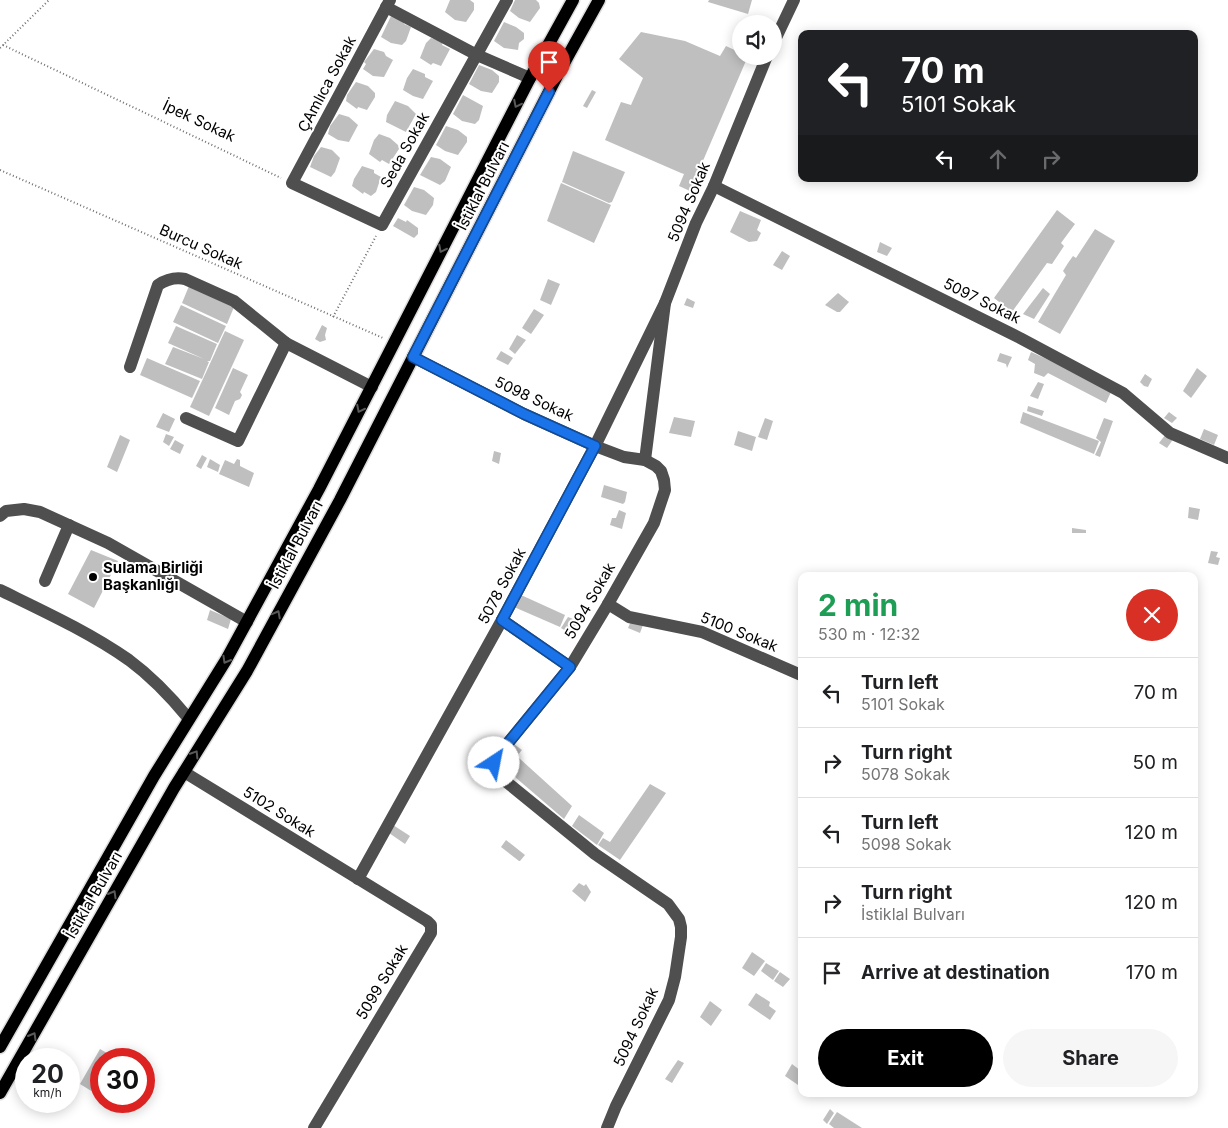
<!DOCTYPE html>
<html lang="en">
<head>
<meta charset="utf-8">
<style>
  :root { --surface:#fff; --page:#f6f6f6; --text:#202124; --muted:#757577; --line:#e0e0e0; --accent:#000 }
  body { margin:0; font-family:Inter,sans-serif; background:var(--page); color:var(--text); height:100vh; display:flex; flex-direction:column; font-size:19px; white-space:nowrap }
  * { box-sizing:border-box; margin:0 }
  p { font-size:16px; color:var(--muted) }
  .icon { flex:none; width:28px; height:28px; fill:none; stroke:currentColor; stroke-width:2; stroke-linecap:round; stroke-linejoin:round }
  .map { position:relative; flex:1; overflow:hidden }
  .sheet { position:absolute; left:798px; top:572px; width:400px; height:525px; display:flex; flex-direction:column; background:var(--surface); border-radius:10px; box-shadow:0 2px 12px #0003 }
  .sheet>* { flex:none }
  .banner { position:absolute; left:798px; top:30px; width:400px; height:152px; border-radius:10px; box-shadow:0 2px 12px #0003; background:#202124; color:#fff; overflow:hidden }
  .tools { position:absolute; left:732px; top:15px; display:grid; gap:10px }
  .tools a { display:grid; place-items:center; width:50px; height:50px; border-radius:50%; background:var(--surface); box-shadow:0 2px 12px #0003; font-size:25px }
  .speed { position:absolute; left:15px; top:1048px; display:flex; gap:10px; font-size:25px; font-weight:700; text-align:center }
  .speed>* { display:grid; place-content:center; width:65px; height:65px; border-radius:50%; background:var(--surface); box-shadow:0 2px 12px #0003; line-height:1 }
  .speed small { font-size:12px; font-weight:400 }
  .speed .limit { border:8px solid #d22; background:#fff; color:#111 }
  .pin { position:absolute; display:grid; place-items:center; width:42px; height:42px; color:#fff; margin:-51px -21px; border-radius:50% 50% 50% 0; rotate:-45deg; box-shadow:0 0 5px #0007 }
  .pin .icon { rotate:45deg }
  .me { position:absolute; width:55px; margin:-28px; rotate:34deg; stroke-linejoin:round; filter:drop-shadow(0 0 4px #0008) }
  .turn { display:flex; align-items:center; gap:18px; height:105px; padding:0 20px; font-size:22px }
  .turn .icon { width:65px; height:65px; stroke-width:2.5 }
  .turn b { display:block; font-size:35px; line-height:42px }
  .lanes { display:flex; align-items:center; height:48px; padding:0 20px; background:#0003; justify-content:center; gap:25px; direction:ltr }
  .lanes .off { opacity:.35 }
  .round { display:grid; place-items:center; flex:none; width:52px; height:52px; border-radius:26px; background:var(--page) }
  .summary { display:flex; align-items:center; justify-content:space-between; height:85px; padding:0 20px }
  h1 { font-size:30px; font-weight:700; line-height:38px; color:#1e9e55 }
  .primary-button { display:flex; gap:10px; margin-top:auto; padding:10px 20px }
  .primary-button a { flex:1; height:58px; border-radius:30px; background:var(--accent); color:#fff; font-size:20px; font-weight:700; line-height:58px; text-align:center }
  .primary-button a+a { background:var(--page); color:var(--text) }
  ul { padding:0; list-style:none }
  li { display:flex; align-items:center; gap:15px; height:70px; padding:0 20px; border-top:1px solid var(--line) }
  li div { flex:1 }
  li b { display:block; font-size:19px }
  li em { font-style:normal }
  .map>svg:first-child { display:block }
  .building { fill:#bfbfbf }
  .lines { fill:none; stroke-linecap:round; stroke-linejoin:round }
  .major-casing { stroke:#dbdbdb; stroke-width:15 }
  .path { stroke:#717171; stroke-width:2; stroke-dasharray:1 2.5; stroke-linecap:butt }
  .minor { stroke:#4f4f4f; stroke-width:12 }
  .major { stroke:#000; stroke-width:12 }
  .oneway { stroke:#595959 }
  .route-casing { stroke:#114b97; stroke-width:12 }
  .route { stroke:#1a73e8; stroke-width:9 }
  .poi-dot { fill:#000; stroke:#fff; stroke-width:2 }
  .labels { text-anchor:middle; stroke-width:4; stroke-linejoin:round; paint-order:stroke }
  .street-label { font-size:15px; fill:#000; stroke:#fff }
  .poi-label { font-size:15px; font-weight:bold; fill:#000; stroke:#fff; text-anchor:start }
</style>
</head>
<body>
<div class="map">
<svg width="1228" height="1128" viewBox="0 0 1228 1128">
  <rect width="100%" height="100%" fill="#fff"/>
  <g class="building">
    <polygon points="450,0 470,0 474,3 474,10 466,22 455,20 445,12"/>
    <polygon points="515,0 536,0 539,3 540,8 530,22 519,18 510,11"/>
    <polygon points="709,0 752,0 748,14 708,2"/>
    <polygon points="391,16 403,20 404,24 411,27 406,41 402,45 391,43 381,37"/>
    <polygon points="504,22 516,27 524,33 524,39 519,43 518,50 504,48 494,41"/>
    <polygon points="641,32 685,41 720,56 726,46 741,53 741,56 748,56 690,191 679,186 684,174 681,173 605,140 621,102 631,105 643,78 619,59"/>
    <polygon points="431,38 443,42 442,45 450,49 441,66 433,63 431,65 420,58 426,43"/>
    <polygon points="374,49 384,52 386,56 393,60 384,77 373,76 363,69 366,64 364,62"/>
    <polygon points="479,65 492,70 499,76 499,82 492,93 481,91 469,84"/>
    <polygon points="413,69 425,74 425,77 433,81 423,99 413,96 403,90 407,78"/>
    <polygon points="356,82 368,86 375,93 375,97 367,110 358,107 357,109 346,101 347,95"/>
    <polygon points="592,90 596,92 587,108 583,106"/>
    <polygon points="463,95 483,106 479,120 475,124 462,121 453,114"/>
    <polygon points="395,101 408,106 416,114 406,132 386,122 387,115"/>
    <polygon points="339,114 349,117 358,125 349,142 338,140 328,134 330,126"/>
    <polygon points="446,126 458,130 467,137 467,142 458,155 445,151 436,145"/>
    <polygon points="379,134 390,138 398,145 399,149 389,164 382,160 380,162 369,154 374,140"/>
    <polygon points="321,147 332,150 340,158 335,172 331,177 310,167 314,156"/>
    <polygon points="573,151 625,172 612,202 609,203 562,182"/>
    <polygon points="431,157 440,159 451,167 445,181 440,185 420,175"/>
    <polygon points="362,166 374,170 374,173 381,177 376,192 371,196 364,192 363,194 352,186 354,179"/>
    <polygon points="561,183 611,205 594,243 547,221"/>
    <polygon points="414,187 424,190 434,198 433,205 426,215 412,211 404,205"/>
    <polygon points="1057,210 1075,224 1061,243 1064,246 1052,264 1047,263 1012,312 994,298"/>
    <polygon points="740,211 761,220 757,230 761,233 757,241 749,242 730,232"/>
    <polygon points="398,218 406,222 407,220 418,228 418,234 414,238 393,226"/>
    <polygon points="1095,229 1115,241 1060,334 1038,322 1066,275 1063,271 1068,263 1073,256 1076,258"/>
    <polygon points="880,242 892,248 887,256 877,252"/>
    <polygon points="782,251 790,256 782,270 773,265"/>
    <polygon points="548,279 560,284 551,305 540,300"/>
    <polygon points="189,286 234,307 227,324 182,303"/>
    <polygon points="1043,288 1050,294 1034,319 1023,314"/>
    <polygon points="838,293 849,302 840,312 837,312 825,305"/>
    <polygon points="687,298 695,302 693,308 684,305"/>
    <polygon points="181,305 226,326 218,343 173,322"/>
    <polygon points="534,309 544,315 531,334 522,328"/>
    <polygon points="322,325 327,328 325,335 326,340 320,342 315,339"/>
    <polygon points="176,326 217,344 210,361 207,361 209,362 202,379 165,364 173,347 204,359 168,343"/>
    <polygon points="225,331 244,340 209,416 190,407"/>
    <polygon points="517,335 526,340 515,354 509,349"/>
    <polygon points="501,351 513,358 508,365 496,359"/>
    <polygon points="1031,352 1088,377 1111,392 1106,403 1048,373 1044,377 1034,373 1035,364 1028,360"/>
    <polygon points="1000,353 1012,357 1007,368 1006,364 997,361"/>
    <polygon points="147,358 200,381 192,398 140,375"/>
    <polygon points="233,368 248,375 240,392 242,395 240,399 235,401 229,415 215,408"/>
    <polygon points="1197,368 1207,376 1191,398 1183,391"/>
    <polygon points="1145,374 1152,379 1148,387 1144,386 1140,382"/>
    <polygon points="1038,382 1044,384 1038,399 1030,396"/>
    <polygon points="1028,406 1044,411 1042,416 1027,411"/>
    <polygon points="1023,412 1099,441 1094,454 1020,423"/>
    <polygon points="1169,412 1177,418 1172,423 1164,418"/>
    <polygon points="163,413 175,419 169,432 156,427"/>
    <polygon points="674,417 695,421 691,437 669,433"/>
    <polygon points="765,418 773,421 767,440 758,437"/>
    <polygon points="1104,418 1113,421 1100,457 1095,455 1101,442 1096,438"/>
    <polygon points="1204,429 1218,435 1214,445 1200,439"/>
    <polygon points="738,431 756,437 752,451 734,445"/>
    <polygon points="166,434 174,437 169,446 163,442"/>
    <polygon points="1166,434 1174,438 1167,448 1159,443"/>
    <polygon points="120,435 130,440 117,472 107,467"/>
    <polygon points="175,440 184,445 180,454 170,449"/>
    <polygon points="494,451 501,453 499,464 492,461"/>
    <polygon points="202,455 207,458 201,469 196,466"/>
    <polygon points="210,459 220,465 218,472 207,467"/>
    <polygon points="237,459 240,460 240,466 254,473 249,487 219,474 225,460 234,464"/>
    <polygon points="604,485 627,492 625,502 623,504 601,497"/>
    <polygon points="1189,507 1200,509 1198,520 1188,518"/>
    <polygon points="619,510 626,513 622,529 610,525 612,518 616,518"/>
    <polygon points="1072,528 1086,530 1086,533 1072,533"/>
    <polygon points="91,550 118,561 94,608 68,594"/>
    <polygon points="1211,551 1218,552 1216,557 1220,558 1218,565 1208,563"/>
    <polygon points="521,595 565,615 560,627 514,607"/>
    <polygon points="210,610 231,619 228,629 207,620"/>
    <polygon points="568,617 578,621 571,634 561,628"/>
    <polygon points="631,621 643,625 640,633 628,628"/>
    <polygon points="514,744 522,750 517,756 519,758 572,806 564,819 500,764"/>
    <polygon points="650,784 666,793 620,860 598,845 603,838 610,842"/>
    <polygon points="579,815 604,833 597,845 572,826"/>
    <polygon points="393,825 410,836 405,844 389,833"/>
    <polygon points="506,840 525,855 520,861 519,861 501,847"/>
    <polygon points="579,883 584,886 586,884 591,892 585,902 572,891"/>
    <polygon points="752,952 765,961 754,976 742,968"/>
    <polygon points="766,963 779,971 773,980 761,971"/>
    <polygon points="780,972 790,979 783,987 774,981"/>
    <polygon points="756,993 770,1002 769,1006 776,1011 770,1020 748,1005"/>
    <polygon points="710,1001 722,1010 711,1026 700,1017"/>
    <polygon points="100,1049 117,1059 101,1059 101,1097 80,1084"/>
    <polygon points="678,1060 684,1063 672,1083 665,1079"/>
    <polygon points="792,1064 801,1071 801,1087 785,1076"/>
    <polygon points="109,1101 127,1101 121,1109"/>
    <polygon points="830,1109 834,1113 827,1124 823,1120"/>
    <polygon points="837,1112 862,1128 834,1128 829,1124"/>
  </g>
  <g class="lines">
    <defs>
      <g id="major">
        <polyline points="0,1047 154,776 226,660 319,489 530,78 573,0"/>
        <polyline points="0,1093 174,788 247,671 340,500 558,74 599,0"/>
      </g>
    </defs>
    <use href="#major" class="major-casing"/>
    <g class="path">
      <polyline points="3,45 281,178"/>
      <polyline points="0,48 49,0"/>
      <polyline points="0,170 383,338"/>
      <polyline points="333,317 376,236"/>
    </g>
    <g class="minor">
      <polyline points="390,0 292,183 382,225 507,0"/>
      <polyline points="386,7 477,55 530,78"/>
      <polyline points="774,42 794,0"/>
      <polyline points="714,186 1020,338 1123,393 1170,433 1228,458"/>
      <path d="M413 357 524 414 595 446 624 457 645 460 656 466 661 471 664 480 665 490 654 523 608 604 570 667 495 759C494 765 494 769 498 775L595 854 668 904 679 919 681 927V937L675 977 669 1000 616 1106 607 1128"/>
      <path d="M130 367 158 285C167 279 175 277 185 279L234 301 286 343 372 387"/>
      <polyline points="186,418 238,441 286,343"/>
      <polyline points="645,460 665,303 696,223 714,186 767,56"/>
      <polyline points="0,516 6,511 24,509 40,512 108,543 247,622"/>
      <polyline points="45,581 69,525"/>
      <path d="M0 590C43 611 89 632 129 660 152 677 171 697 189 719"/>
      <polyline points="608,604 629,617 702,632 801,675"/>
      <polyline points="502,620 570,667"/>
      <polyline points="184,772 427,921 431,925 431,933 314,1128"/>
      <polyline points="358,879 502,620 595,446 665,303"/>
    </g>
    <use href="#major" class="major"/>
  </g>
  <defs><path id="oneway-chevron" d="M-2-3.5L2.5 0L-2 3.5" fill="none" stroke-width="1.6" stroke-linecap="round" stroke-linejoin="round" transform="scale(1.25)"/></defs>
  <g class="oneway">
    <use href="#oneway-chevron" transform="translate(517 104) rotate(117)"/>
    <use href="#oneway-chevron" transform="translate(442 249) rotate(117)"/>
    <use href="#oneway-chevron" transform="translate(360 409) rotate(117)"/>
    <use href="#oneway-chevron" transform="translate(277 614) rotate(-62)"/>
    <use href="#oneway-chevron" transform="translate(226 660) rotate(120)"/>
    <use href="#oneway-chevron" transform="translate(195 754) rotate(-58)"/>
    <use href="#oneway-chevron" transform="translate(113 894) rotate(-60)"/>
    <use href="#oneway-chevron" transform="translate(33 1036) rotate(-60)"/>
  </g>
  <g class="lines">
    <defs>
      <polyline id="route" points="494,763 495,759 570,667 502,620 595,446 524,414 413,357 549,92"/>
    </defs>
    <use href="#route" class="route-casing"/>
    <use href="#route" class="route"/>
  </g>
  <circle class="poi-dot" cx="93" cy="577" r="5"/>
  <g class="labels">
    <g class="street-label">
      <text transform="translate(327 84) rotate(-62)" y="5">ÇAmlıca Sokak</text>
      <text transform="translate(199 121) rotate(25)" y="5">İpek Sokak</text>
      <text transform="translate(405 150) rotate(-61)" y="5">Seda Sokak</text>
      <text transform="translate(483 186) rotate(-63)" y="5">İstiklal Bulvarı</text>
      <text transform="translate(689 202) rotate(-67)" y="5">5094 Sokak</text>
      <text transform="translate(201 247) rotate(24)" y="5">Burcu Sokak</text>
      <text transform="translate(982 301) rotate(26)" y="5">5097 Sokak</text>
      <text transform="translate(534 399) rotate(25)" y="5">5098 Sokak</text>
      <text transform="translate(296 545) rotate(-62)" y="5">İstiklal Bulvarı</text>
      <text transform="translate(502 586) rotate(-62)" y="5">5078 Sokak</text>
      <text transform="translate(590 601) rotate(-60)" y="5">5094 Sokak</text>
      <text transform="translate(739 632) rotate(22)" y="5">5100 Sokak</text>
      <text transform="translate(279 812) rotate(32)" y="5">5102 Sokak</text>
      <text transform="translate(94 895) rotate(-60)" y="5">İstiklal Bulvarı</text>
      <text transform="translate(382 982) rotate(-59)" y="5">5099 Sokak</text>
      <text transform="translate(636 1027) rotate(-65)" y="5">5094 Sokak</text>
    </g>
    <g class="poi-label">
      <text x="103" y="573">Sulama Birliği<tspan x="103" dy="17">Başkanlığı</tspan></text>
    </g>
  </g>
</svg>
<div class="tools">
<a><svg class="icon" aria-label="sound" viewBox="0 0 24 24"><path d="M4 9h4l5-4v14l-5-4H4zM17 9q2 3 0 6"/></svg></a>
</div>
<div class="speed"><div>20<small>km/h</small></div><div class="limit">30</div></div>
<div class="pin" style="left:549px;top:92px;background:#d93025"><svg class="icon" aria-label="arrive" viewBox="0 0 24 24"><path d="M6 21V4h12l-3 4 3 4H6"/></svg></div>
<svg class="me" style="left:494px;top:763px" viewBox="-20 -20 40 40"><circle r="19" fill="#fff"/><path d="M0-13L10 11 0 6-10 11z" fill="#1a73e8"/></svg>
<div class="banner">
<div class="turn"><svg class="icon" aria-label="left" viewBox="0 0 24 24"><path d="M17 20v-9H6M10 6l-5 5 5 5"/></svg><div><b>70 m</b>5101 Sokak</div></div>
<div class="lanes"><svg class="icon" aria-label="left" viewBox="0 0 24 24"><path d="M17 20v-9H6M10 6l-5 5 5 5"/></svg><svg class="icon off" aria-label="ahead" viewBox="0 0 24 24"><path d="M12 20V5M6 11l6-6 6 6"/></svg><svg class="icon off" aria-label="right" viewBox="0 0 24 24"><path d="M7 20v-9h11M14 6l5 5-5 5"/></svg></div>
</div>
<section class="sheet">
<div class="summary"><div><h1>2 min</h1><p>530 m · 12:32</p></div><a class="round" style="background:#d93025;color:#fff"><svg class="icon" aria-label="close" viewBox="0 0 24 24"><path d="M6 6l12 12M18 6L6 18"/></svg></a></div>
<ul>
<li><svg class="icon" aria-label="left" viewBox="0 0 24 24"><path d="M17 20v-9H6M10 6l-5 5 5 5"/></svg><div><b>Turn left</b><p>5101 Sokak</p></div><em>70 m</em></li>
<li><svg class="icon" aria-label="right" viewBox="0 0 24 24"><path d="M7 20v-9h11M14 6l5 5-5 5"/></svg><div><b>Turn right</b><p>5078 Sokak</p></div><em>50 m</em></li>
<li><svg class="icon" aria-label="left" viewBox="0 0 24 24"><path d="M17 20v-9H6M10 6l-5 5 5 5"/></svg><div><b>Turn left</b><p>5098 Sokak</p></div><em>120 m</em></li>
<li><svg class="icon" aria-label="right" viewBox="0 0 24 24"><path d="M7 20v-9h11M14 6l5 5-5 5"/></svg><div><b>Turn right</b><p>İstiklal Bulvarı</p></div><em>120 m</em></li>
<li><svg class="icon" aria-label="arrive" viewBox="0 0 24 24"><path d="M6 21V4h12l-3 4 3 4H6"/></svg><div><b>Arrive at destination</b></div><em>170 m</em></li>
</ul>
<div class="primary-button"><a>Exit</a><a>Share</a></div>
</section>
</div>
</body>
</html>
